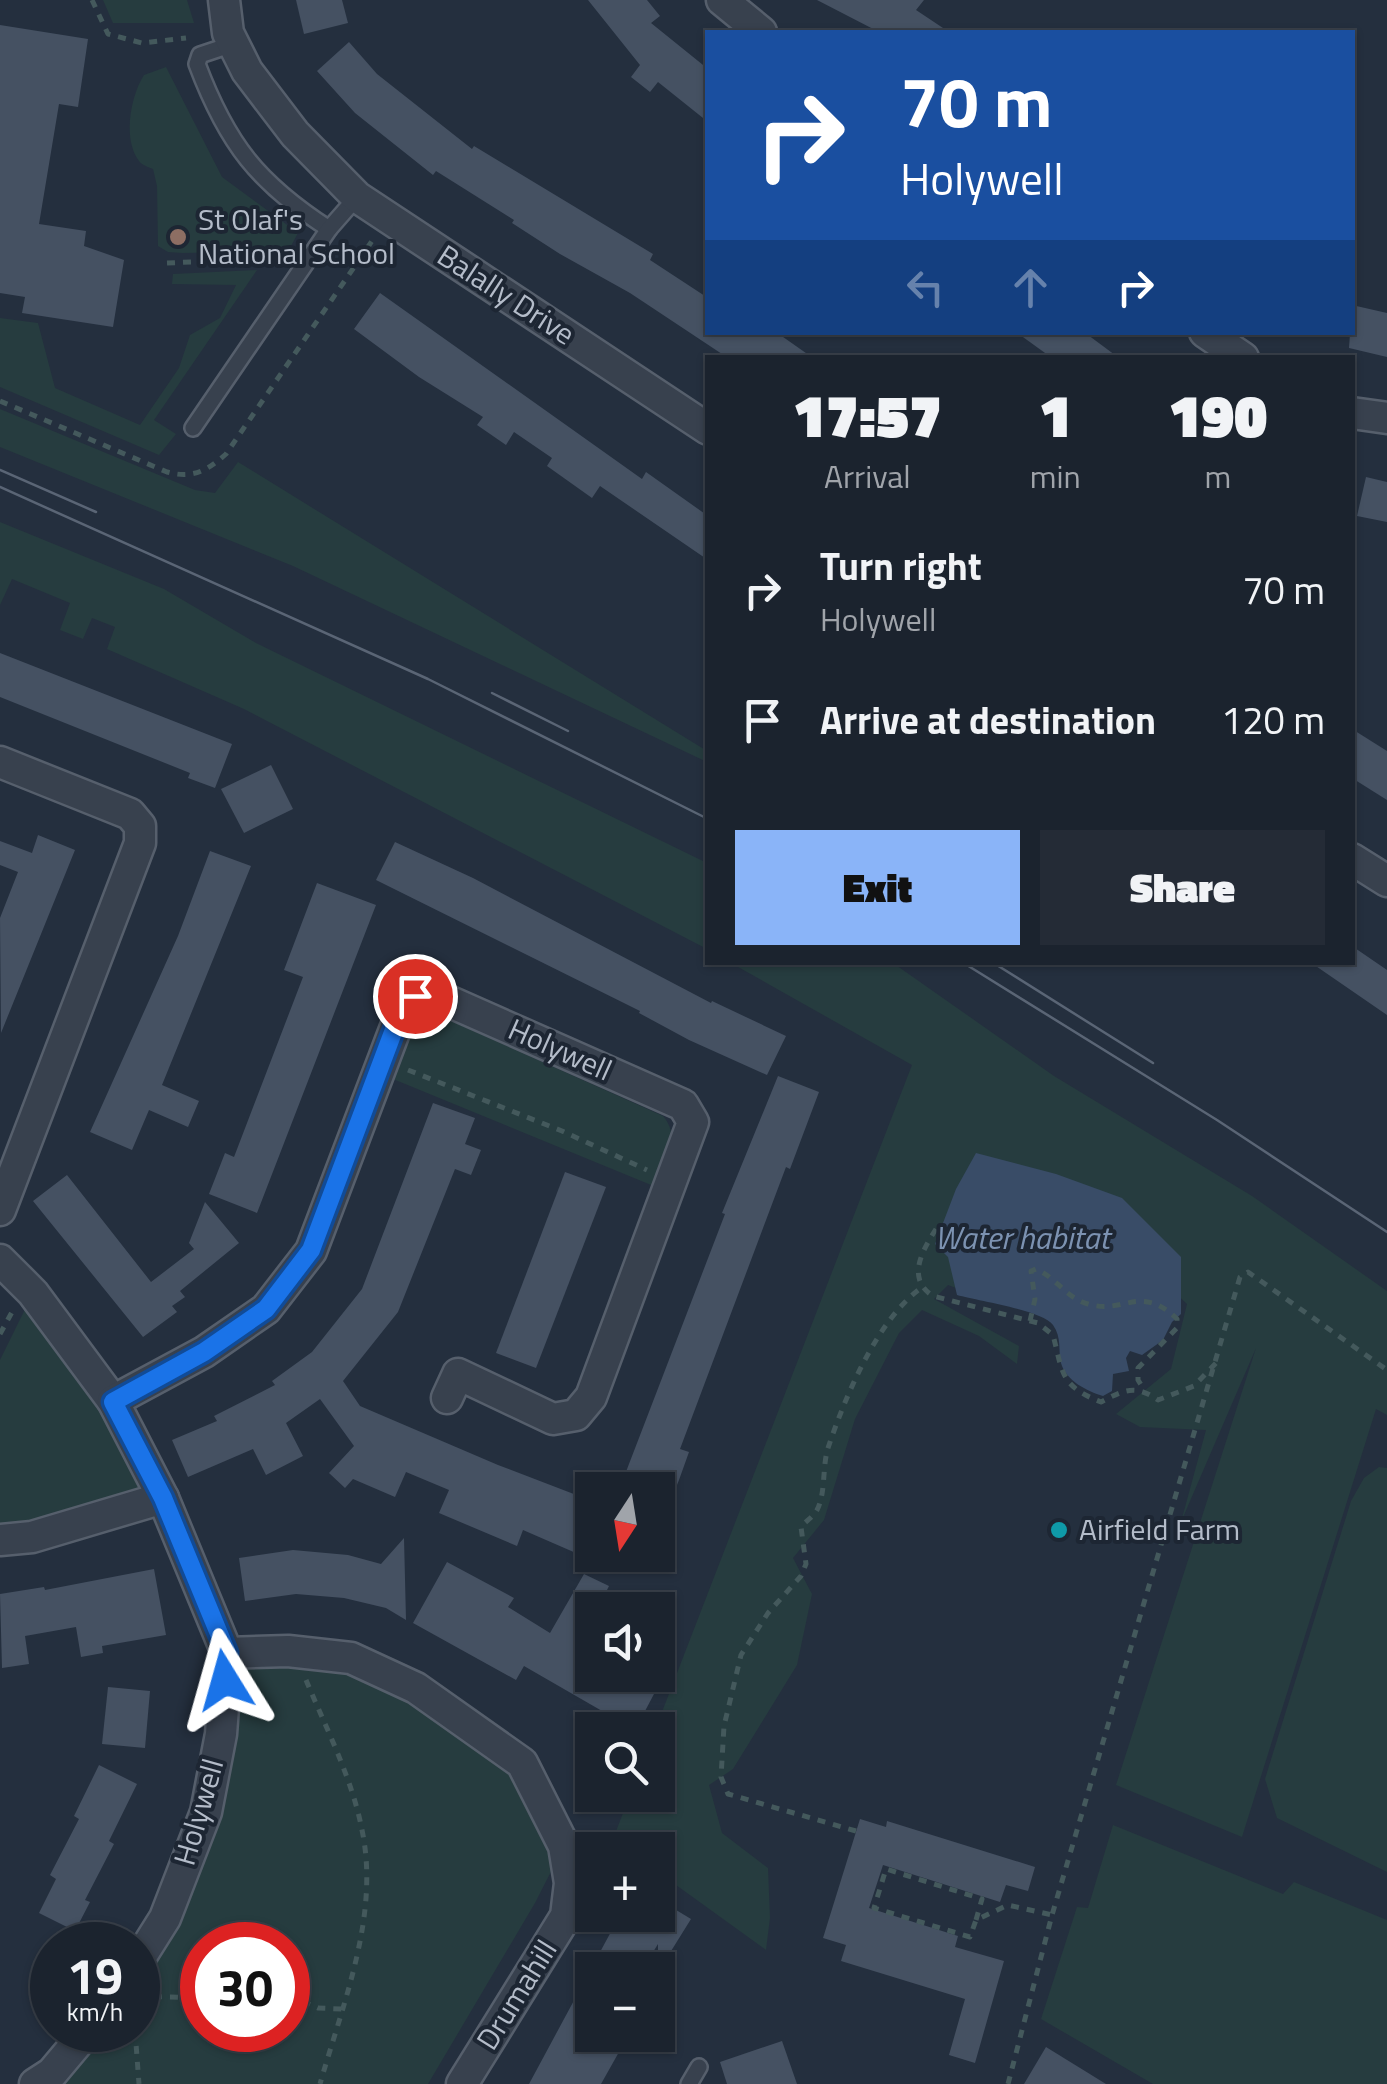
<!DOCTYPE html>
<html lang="en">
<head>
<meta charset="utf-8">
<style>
  :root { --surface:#1b232e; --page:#242b36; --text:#f1f3f6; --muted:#a0a4aa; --line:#39404a; --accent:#8ab4f8 }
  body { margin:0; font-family:"Titillium Web",sans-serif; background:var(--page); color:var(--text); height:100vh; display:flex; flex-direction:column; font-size:38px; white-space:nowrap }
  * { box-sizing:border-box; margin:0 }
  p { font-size:32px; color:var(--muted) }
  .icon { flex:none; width:55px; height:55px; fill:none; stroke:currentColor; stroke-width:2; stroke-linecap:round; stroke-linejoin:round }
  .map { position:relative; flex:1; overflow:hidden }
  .sheet { position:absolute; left:705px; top:355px; width:650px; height:610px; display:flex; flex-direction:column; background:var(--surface); border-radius:0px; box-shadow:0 2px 8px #0004,0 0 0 2px var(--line) }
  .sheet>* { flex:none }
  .banner { position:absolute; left:705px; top:30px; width:650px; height:305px; border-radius:0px; box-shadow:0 2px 8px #0004,0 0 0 2px var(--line); background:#1a4fa0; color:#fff; overflow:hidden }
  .needle { width:65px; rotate:192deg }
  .tools { position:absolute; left:575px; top:1472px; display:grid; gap:20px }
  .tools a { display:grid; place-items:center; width:100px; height:100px; border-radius:0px; background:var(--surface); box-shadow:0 2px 8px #0004,0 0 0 2px var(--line); font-size:50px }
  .speed { position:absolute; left:30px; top:1922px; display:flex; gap:20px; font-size:50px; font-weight:700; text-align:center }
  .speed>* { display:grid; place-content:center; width:130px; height:130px; border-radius:50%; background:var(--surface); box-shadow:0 2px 8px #0004,0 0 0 2px var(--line); line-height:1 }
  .speed small { font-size:25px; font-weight:400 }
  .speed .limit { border:15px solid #d22; background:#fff; color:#111 }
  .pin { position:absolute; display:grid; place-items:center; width:85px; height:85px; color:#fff; margin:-42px; border:5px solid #fff; border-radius:50%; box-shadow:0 2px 10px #0007 }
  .me { position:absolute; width:110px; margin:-55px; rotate:352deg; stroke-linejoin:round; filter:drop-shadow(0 0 8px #0008) }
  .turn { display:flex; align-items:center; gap:35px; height:210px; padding:0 30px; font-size:45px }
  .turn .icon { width:130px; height:130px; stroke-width:2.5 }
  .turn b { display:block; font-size:70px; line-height:85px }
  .lanes { display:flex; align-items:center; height:95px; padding:0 30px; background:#0003; justify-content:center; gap:50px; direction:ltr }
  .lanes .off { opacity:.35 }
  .eta { display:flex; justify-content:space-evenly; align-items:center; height:170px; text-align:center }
  .eta b { font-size:60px; font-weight:800; line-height:70px }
  .button { display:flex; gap:20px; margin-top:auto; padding:20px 30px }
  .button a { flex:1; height:115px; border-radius:0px; background:var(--accent); color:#111; font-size:40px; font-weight:800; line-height:115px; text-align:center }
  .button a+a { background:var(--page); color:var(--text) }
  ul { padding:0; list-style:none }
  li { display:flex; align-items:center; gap:30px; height:130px; padding:0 30px }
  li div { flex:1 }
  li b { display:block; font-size:38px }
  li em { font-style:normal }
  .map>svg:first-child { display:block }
  .green { fill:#263c3f; fill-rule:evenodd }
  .water { fill:#394c67 }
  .building { fill:#455162 }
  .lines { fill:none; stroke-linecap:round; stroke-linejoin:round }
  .lane-casing { stroke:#565f6c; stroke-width:20 }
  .street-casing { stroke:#565f6c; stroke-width:35 }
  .path { stroke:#44595c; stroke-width:5; stroke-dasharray:8 8; stroke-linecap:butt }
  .lane { stroke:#38414e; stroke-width:15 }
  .street { stroke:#38414e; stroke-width:30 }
  .tram { stroke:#5a6575; stroke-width:2.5 }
  .route-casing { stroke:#114b97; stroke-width:25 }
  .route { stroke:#1a73e8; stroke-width:18 }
  .education-dot { fill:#8d6e63; stroke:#1d2633; stroke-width:4 }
  .culture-dot { fill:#0f9aa8; stroke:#1d2633; stroke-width:4 }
  .labels { text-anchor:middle; stroke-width:8; stroke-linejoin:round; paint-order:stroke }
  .poi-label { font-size:30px; fill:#b4bcc9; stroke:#1d2633; text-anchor:start }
  .street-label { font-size:30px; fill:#b4bcc9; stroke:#1d2633 }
  .water-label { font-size:32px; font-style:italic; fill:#7c92b1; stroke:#1d2633 }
</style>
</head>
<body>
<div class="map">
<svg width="1387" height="2084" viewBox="0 0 1387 2084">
  <rect width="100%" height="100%" fill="#242f3e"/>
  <g class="green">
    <polygon points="103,0 187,0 194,23 113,23"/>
    <path d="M166 67 222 177 298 233 291 246 275 251 183 253 168 252 158 246 157 186 153 169C148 167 142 165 139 161 122 139 131 95 144 75Z"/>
    <polygon points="257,270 154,420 176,434 159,455 0,387 0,318 38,323 55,388 140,425 179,368 190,335 220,318 236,285 172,284 173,274"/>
    <polygon points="0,409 195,490 215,493 238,462 707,751 707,762 293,566 0,447"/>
    <polygon points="0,522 164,589 256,643 707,863 707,949 244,709 107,649 115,627 92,618 83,639 60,630 70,603 12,579 0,605"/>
    <polygon points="731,963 893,963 1054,1076 1252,1196 1387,1291 1387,1415 1376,1409 1242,1837 1116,1785 1256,1348 1181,1522 1206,1430 1140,1427 1116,1414 1171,1369 1187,1304 1121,1241 975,1295 948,1285 934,1299 1019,1346 1017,1364 979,1336 922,1310 899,1333 855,1419 824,1520 793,1558 812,1594 797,1665 733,1769 709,1785 722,1833 768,1868 770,1918 766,1950 658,1872 658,1850 628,1850 613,1839 630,1795 658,1795 658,1730 655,1730 912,1065"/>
    <path d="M433 1018 447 1019 663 1116C682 1137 664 1164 656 1187L393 1079 412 1030Z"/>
    <polygon points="33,1293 163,1498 0,1540 0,1360"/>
    <polygon points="1379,1467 1387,1468 1387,1872 1277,1818 1265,1779 1351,1501 1364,1478"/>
    <path d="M227 1653 351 1658 522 1763 564 1846 535 1903 428 2084H35L88 2030H138V1961L206 1812ZM202 1945H288V2030H202Z"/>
    <polygon points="1113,1825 1283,1894 1294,1882 1387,1920 1387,2084 1153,2084 1041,2019 1077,1907 1088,1908"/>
  </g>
  <path class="water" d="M976 1153 1056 1174 1122 1198 1181 1257V1314L1172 1322 1163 1340 1142 1355 1130 1351 1126 1358 1129 1371 1113 1374 1112 1391 1103 1396C1087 1391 1066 1381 1061 1363 1058 1350 1062 1338 1053 1325 1042 1310 978 1301 957 1295L948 1257 935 1244 956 1189Z"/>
  <g class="building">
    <polygon points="296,0 342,0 348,23 304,34"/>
    <polygon points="588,0 647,0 660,16 651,23 708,69 708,122 658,82 650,92 631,77 640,65"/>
    <polygon points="817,0 924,0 916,10 949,32 879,32"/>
    <polygon points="0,25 88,39 78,107 59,104 39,224 86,231 84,246 124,260 113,327 22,313 25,297 0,293"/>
    <polygon points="349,42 377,74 472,149 474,146 653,254 650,260 708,298 708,332 776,332 813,358 728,358 630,293 560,254 512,223 514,220 436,171 433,175 355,113 317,71"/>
    <polygon points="380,293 642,479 646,472 708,516 708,560 600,486 592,498 547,466 552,458 514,432 506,445 477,425 483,417 419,377 354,329"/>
    <polygon points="1352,305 1387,313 1387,357 1349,348"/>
    <polygon points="1016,332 1084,332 1119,358 1052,358"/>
    <polygon points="1366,477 1387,482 1387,522 1357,516"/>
    <polygon points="0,653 232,744 215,788 188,778 190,773 0,697"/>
    <polygon points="1352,729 1387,751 1387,800 1352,778"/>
    <polygon points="271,765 293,809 244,833 221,789"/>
    <polygon points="38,835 75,850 1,1033 0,918 18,872 0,865 0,841 32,853"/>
    <polygon points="395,842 473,878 711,1003 712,1001 786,1036 767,1075 689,1040 639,1013 640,1011 376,880"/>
    <polygon points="210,851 251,866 162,1085 199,1101 188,1127 149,1110 132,1150 90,1132 178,936"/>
    <polygon points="317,883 376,905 257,1213 209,1194 225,1153 234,1157 303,977 284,970"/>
    <polygon points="1352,946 1387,970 1387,1015 1310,962 1352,962"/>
    <polygon points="778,1076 819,1092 790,1169 786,1167 680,1449 689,1452 679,1480 675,1490 619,1490 725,1214 722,1213"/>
    <polygon points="433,1103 475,1118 465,1144 481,1150 471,1175 455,1169 398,1312 343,1381 360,1406 498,1465 592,1501 592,1560 523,1530 517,1546 439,1513 449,1490 406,1472 395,1497 353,1479 345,1488 329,1473 354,1446 320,1399 286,1423 303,1456 266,1475 253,1449 188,1477 172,1440 217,1421 214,1416 275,1385 272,1381 312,1352 362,1289"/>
    <polygon points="565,1172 606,1187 536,1368 496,1353"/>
    <polygon points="67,1175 151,1282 194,1249 189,1243 205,1202 239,1243 180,1291 185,1297 172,1306 177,1312 143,1337 33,1201"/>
    <polygon points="404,1538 406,1620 386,1608 344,1598 296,1594 245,1601 239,1558 293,1550 348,1555 381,1564"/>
    <polygon points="447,1562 514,1598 508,1607 550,1633 584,1574 609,1586 597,1610 592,1610 575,1646 591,1655 580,1675 647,1675 641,1687 654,1694 635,1730 524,1666 516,1680 413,1623"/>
    <polygon points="154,1569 166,1635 102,1646 103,1653 81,1657 76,1627 25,1636 29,1664 2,1668 0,1594 44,1587 45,1590"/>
    <polygon points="108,1687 150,1691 145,1748 102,1744"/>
    <polygon points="99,1765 137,1784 109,1841 114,1844 85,1900 90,1902 75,1931 39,1913 56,1879 50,1875 79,1819 74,1816"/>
    <polygon points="860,1819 886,1827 887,1821 1035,1867 1028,1891 1006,1885 1000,1902 883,1865 869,1908 958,1936 955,1947 1004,1961 975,2063 949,2055 965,1999 841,1961 846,1945 823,1938"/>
    <polygon points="658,1899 691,1919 658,1972 658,1944 642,1970 592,1970 592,2037 619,2052 601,2084 529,2084 620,1915 658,1915"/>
    <polygon points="782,2041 797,2084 727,2084 720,2062"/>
    <polygon points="1046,2047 1106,2084 1024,2084"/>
  </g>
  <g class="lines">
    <defs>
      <g id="lane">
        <path d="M233 44 200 55 197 64C227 144 258 183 329 229"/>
        <polyline points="193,428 329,229 357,197"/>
        <polyline points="689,2084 699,2067"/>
      </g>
      <g id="street">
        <polyline points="224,0 228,33 247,71 295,134 357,197 708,429"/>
        <polyline points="722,0 761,32"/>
        <polyline points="1205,332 1243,358"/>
        <polyline points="1352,413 1387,418"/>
        <polyline points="0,762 130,814 140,826 140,843 0,1210"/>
        <polyline points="1352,859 1387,881"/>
        <polyline points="0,1260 33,1293 113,1401 163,1498 227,1653 221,1734 206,1812 165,1918 138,1961"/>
        <polyline points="113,1401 204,1352 266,1309 311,1251 399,1019 415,996 439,997 683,1105 693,1122 591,1397 576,1415 553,1419 458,1374 447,1398"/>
        <polyline points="0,1540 32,1537 163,1498"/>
        <polyline points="227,1653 288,1651 351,1658 416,1688 522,1763 564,1846 570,1883 566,1916 462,2084"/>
        <polyline points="35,2084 52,2073 88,2030"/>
      </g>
    </defs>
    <use href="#lane" class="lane-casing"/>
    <use href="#street" class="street-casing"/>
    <g class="path">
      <polyline points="92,0 108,34 142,43 186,38"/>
      <polyline points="167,263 241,260 280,264"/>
      <path d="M0 401 167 472C192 479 207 471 226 454L372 241"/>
      <polyline points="408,1070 562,1131 647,1170"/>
      <path d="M936 1229C922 1251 906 1279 933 1296L1038 1323 1053 1335C1063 1373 1060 1386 1101 1402 1124 1390 1135 1384 1158 1400L1194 1386 1216 1363"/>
      <path d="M1030 1321 1035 1299 1031 1271 1036 1269C1057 1278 1066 1298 1088 1304 1124 1315 1140 1283 1177 1319V1328L1138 1368V1380L1143 1388"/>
      <polyline points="0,1334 12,1312"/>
      <path d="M306 1680C326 1728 352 1778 362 1830 380 1915 343 2003 320 2084"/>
      <path d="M856 1831 728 1794 721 1777 724 1726 741 1655 768 1613 801 1576 806 1564 801 1527C805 1522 814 1516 817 1510 826 1493 822 1467 828 1448 845 1397 877 1320 921 1288"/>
      <polyline points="976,1920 982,1899 886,1869 874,1908 970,1937 976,1920 1008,1905 1052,1915"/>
      <polyline points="288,1995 318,2008 342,2009"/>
      <polyline points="138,1996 202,1998"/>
      <polyline points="135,2030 139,2084"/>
      <polyline points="1008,2084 1052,1915 1240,1277 1248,1272 1387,1370"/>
    </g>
    <use href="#lane" class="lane"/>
    <use href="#street" class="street"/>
    <g class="tram">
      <polyline points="0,470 96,512"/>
      <polyline points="0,487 428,679 708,819"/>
      <polyline points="492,693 568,731"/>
      <polyline points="962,962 1217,1120 1387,1232"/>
      <polyline points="992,962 1153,1063"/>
    </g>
  </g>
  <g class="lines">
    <defs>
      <polyline id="route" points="225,1680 227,1653 163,1498 113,1402 204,1352 266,1309 311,1250 398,1019 415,996"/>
    </defs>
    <use href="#route" class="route-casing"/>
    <use href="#route" class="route"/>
  </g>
  <circle class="education-dot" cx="178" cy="237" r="10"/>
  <circle class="culture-dot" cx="1059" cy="1530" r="10"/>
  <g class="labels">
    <g class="poi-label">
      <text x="198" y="230">St Olaf's<tspan x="198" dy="34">National School</tspan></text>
      <text x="1079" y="1540">Airfield Farm</text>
    </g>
    <g class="street-label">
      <text transform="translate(506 295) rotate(33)" y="10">Balally Drive</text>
      <text transform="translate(560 1050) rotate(24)" y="10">Holywell</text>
      <text transform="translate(199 1812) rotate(-74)" y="10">Holywell</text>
      <text transform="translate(517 1995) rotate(-58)" y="10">Drumahill</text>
    </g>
    <g class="water-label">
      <text x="1022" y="1249">Water habitat</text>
    </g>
  </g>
</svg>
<div class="tools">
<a><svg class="needle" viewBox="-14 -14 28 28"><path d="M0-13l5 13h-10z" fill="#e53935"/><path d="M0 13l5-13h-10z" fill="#a0a4aa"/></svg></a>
<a><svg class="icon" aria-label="sound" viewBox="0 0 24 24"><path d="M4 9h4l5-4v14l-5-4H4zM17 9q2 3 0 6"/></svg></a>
<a><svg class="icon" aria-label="search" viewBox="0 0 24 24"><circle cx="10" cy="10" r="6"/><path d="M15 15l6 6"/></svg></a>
<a>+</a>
<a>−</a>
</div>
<div class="speed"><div>19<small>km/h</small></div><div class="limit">30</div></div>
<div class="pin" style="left:415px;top:996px;background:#d93025"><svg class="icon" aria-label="arrive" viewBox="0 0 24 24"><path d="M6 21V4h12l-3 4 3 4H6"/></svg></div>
<svg class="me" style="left:225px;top:1680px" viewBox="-20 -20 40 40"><path d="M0-17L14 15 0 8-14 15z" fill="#1a73e8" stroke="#fff" stroke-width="4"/></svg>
<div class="banner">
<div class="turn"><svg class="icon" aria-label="right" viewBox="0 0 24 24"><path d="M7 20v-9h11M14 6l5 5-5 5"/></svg><div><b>70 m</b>Holywell</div></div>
<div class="lanes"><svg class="icon off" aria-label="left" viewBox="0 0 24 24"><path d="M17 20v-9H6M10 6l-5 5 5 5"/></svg><svg class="icon off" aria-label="ahead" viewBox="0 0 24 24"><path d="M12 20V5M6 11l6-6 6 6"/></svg><svg class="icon" aria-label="right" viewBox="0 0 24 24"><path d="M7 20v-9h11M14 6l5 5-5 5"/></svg></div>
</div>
<section class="sheet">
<div class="eta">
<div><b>17:57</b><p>Arrival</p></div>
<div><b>1</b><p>min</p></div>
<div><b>190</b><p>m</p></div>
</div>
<ul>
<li><svg class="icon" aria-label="right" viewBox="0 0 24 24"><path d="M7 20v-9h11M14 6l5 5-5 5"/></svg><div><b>Turn right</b><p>Holywell</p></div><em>70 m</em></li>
<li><svg class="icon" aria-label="arrive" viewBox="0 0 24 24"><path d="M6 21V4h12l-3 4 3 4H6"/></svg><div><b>Arrive at destination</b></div><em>120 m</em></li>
</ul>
<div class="button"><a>Exit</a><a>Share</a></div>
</section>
</div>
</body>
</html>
